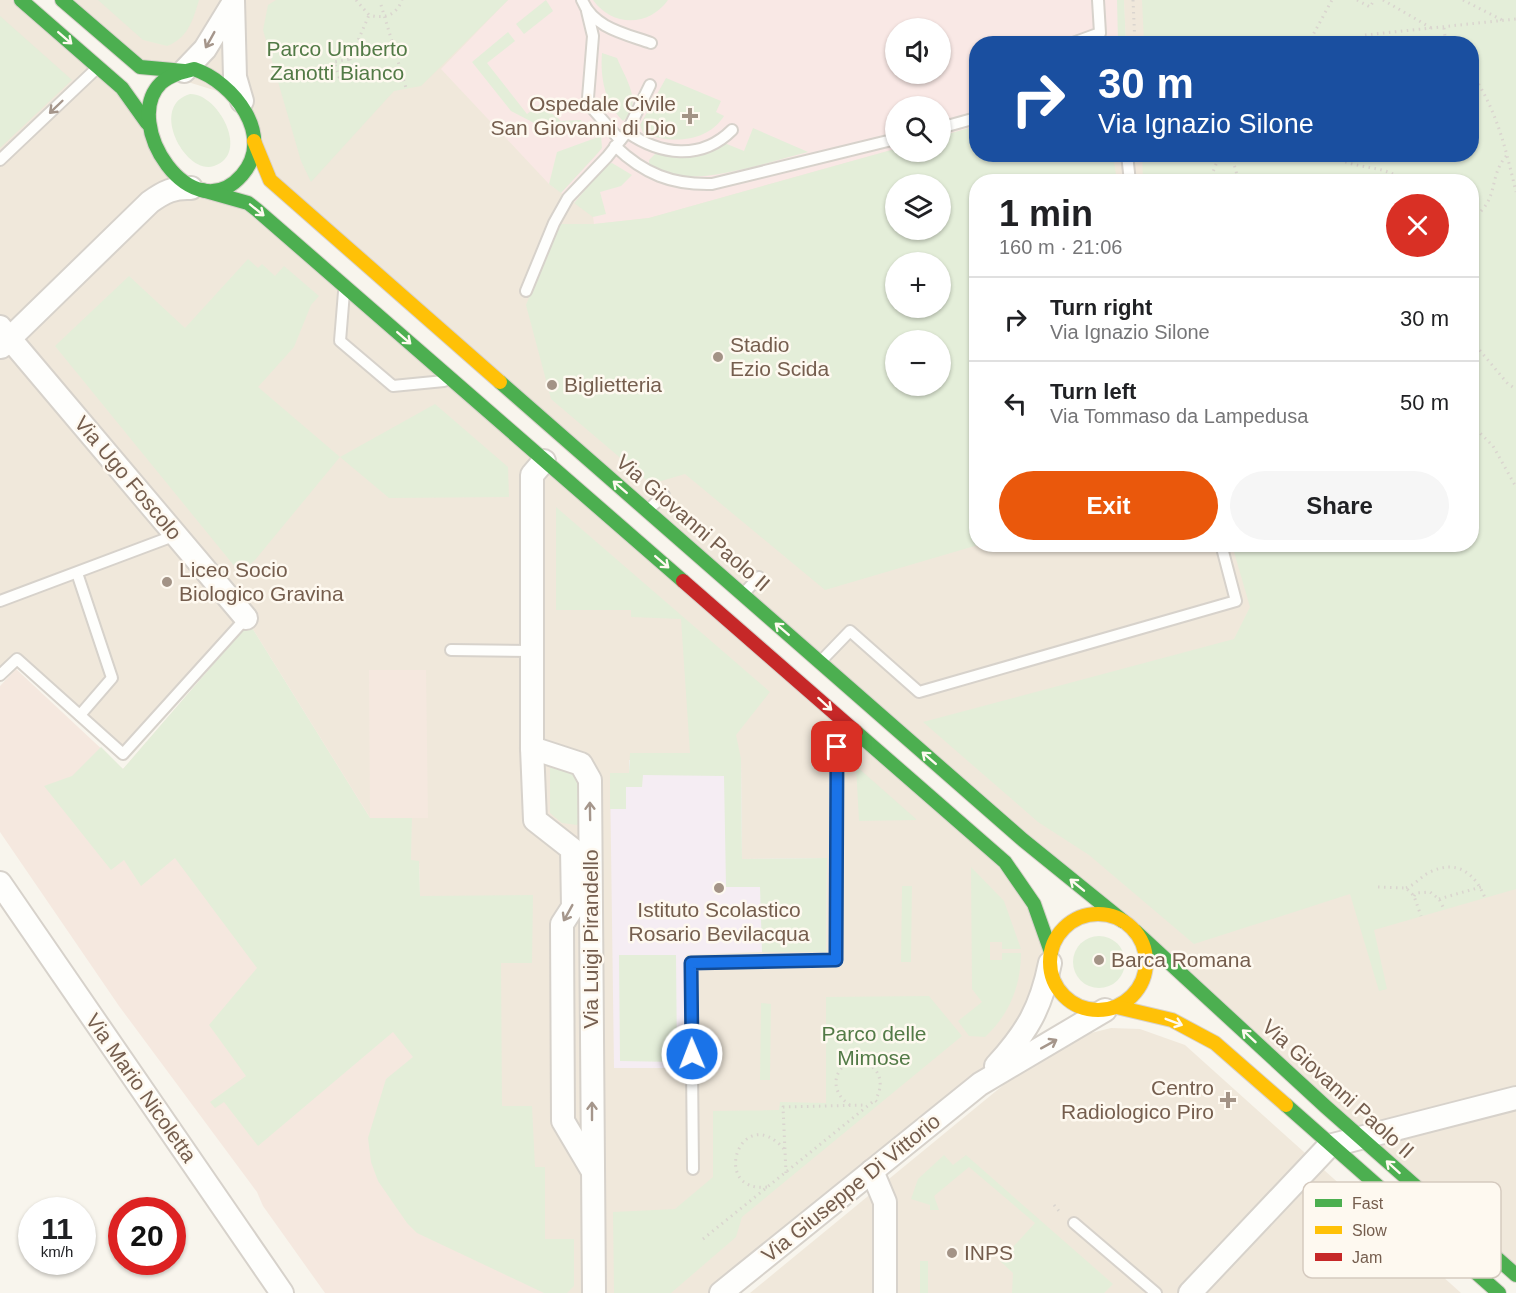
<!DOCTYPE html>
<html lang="en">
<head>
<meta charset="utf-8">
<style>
  :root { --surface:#fff; --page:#f6f6f6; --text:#202124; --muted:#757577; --line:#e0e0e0; --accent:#ea580c }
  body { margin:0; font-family:Arial,sans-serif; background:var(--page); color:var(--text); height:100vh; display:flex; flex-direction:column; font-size:22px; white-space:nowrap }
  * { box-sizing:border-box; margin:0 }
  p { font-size:20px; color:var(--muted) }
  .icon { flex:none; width:33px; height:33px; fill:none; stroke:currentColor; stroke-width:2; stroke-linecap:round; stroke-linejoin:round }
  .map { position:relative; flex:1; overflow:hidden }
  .details { position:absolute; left:969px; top:174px; width:510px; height:378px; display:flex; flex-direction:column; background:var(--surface); border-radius:24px; box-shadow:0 2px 4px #0004 }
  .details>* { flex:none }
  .banner { position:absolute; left:969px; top:36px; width:510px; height:126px; border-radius:24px; box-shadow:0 2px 4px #0004; background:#1a4fa0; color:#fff; overflow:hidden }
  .buttons { position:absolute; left:885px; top:18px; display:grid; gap:12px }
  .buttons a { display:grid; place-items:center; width:66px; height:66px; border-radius:50%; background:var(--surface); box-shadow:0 2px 4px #0004; font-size:30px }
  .speed { position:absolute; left:18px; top:1197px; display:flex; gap:12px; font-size:30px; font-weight:700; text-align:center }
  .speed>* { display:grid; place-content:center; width:78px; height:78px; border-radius:50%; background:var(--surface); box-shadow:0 2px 4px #0004; line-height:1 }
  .speed small { font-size:15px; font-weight:400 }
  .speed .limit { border:9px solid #d22; background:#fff; color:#111 }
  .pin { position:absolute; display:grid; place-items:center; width:51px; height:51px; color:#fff; margin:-26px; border-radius:12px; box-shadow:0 3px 9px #0006 }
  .me { position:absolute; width:66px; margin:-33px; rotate:359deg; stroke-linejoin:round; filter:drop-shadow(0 0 4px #0008) }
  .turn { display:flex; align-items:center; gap:21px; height:126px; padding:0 30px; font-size:27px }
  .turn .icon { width:78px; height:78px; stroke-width:2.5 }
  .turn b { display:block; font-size:42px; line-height:51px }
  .round { display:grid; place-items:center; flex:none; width:63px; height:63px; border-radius:32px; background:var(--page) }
  .headline { display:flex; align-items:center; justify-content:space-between; height:102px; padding:0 30px }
  h1 { font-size:36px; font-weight:800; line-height:45px }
  .action { display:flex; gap:12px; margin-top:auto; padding:12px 30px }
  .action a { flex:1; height:69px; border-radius:36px; background:var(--accent); color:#fff; font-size:24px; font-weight:800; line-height:69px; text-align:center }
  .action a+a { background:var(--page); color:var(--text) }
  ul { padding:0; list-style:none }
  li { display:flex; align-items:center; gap:18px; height:84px; padding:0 30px; border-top:2px solid var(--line) }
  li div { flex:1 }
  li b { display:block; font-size:22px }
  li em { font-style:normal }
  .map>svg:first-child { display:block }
  .residential { fill:#f0e8db; fill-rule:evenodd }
  .commercial { fill:#f5e8df }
  .education { fill:#f5edf3 }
  .medical { fill:#f9e8e5; fill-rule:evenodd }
  .green { fill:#e4eed9; fill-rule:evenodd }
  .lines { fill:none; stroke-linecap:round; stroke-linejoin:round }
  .lane-casing { stroke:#d7d2cb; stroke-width:14 }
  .street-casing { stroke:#d7d2cb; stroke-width:26 }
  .fast-casing { stroke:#d8d2cb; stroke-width:16 }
  .slow-casing { stroke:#d8d2cb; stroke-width:16 }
  .jam-casing { stroke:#d8d2cb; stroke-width:16 }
  .path { stroke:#dad5cf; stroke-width:3; stroke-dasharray:1.5 4.5; stroke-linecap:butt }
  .lane { stroke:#fefefc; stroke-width:10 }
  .street { stroke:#fefefc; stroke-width:22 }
  .fast { stroke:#4caf50; stroke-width:14 }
  .slow { stroke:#ffc107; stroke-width:14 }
  .jam { stroke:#c62828; stroke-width:14 }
  .oneway { stroke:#fef9f0 }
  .oneway2 { stroke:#a5968b }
  .route-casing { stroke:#114b97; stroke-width:15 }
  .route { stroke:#1a73e8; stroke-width:10 }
  .poi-dot { fill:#a39386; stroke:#fef9f0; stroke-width:2 }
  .labels { text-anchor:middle; stroke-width:5; stroke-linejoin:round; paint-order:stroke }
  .park-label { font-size:21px; fill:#527a46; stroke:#fef9f0 }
  .poi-label { font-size:21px; fill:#755e4e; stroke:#fef9f0; text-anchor:start }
  .street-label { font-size:21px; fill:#755e4e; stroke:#fef9f0 }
  .key { fill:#fef9f0; stroke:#d5cabf; stroke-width:1.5 }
  .key-label { font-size:16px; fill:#755e4e }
</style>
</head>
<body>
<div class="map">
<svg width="1516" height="1293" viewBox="0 0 1516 1293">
  <rect width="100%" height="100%" fill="#f8f5ed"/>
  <g class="residential">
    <polygon points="0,0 21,0 98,66 172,170 248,203 1005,862 1051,952 1018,1042 721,1293 557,1293 420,896 419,862 411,861 370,818 246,618 123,754 17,659 0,675"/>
    <path d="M62 0H1516V1275L270 180 236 97 140 67ZM896 28H940V74H896ZM976 44H1472V154H976ZM896 106H940V152H896ZM976 182H1472V544H976ZM896 184H940V230H896ZM896 262H940V308H896ZM896 340H940V386H896Z"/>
    <polygon points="1111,1028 1140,1029 1185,1045 1461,1293 750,1293 1035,1059 1087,1034"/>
  </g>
  <polygon class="commercial" points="249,623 370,817 369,670 426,670 428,818 412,818 411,861 419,861 420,896 557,1293 325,1293 263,1206 257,1192 119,1006 0,832 0,686 16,669 123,769"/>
  <polygon class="education" points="741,759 742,859 827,858 826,952 762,952 686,955 684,1065 679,1068 614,1068 610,773 629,773 629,760"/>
  <path class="medical" d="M508 0H1124L1126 43 976 44V126L941 136 940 106H896L895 149 649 218 594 224 593 216 549 184 441 69ZM896 28H940V74H896Z"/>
  <g class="green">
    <path d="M98 0H199C193 20 188 38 167 46L143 40Z"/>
    <polygon points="276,0 508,0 421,86 394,91 311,182 301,161 263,30 268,5"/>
    <polygon points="546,0 553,11 524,34 516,24"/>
    <path d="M593 0H668C649 27 612 27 593 0Z"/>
    <polygon points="1117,0 1124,0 1126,43 1109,43 1118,42"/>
    <polygon points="1142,0 1516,0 1516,889 1374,930 1387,989 1379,991 1350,894 1194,944 1089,855 1038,822 923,722 1234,639 1250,607 1232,545 1472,544 1472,182 1143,182 1142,154 1472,154 1472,44 1144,43"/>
    <polygon points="0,16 72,80 0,148"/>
    <polygon points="508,32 515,41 487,63 527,114 541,104 561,121 581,120 583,126 559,136 511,111 472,62"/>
    <path d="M602 53 617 58C624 76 645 105 623 121 605 103 600 78 602 53Z"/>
    <path d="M666 78 721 101 716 112 724 116C707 143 670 144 643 133L640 125Z"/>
    <path d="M190 94C218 93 251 154 214 166 186 176 148 106 190 94Z"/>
    <path d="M976 126V154L1113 155 1117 181 976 182 978 545 825 590 685 474 651 484 551 399 526 305 558 224H594L649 218 895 149 896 152H940L941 136ZM896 184H940V230H896ZM896 262H940V308H896ZM896 340H940V386H896Z"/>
    <path d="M753 128 808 152C770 161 681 194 649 165V160L655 154C681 151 701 161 722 142L744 151Z"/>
    <polygon points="601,136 602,148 597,154 561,193 549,184 557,152"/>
    <polygon points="612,163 632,175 621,186 600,192 606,214 593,217 574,203 606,165"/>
    <polygon points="248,259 258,268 262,264 275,276 284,266 319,296 311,305 294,347 258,387 340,457 435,404 508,467 509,497 389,498 340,457 255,560 240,573 55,346 129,276 185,328"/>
    <polygon points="556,507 770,692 736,735 741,759 742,859 827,858 826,952 762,952 760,887 726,887 724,776 643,775 642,787 626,787 626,809 610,809 610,773 629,773 630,753 690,753 681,619 631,617 631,610 556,610"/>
    <polygon points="249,623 370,818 412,818 411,860 419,861 420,896 533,895 532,963 501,963 502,1106 532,1106 535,1167 545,1167 545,1239 574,1239 574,1286 567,1293 544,1293 417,1233 407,1223 378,1181 371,1162 368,1138 386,1079 413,1057 393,1032 258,1146 224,1102 215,1108 210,1102 246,1076 209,1025 257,968 175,858 141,886 124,860 111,870 44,786 72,776 101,747 123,769"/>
    <polygon points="554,765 574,771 581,784 580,821 577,825 562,823 550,813 550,768"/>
    <polygon points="856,766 916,819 916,820 859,821"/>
    <path d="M971 867 1004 901 1021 949H1002V942H990V960H1002V953H1021C1021 986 1009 1015 985 1037L969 1036 958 1021 982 1002 972 989Z"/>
    <polygon points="902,886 912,886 911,962 901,962"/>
    <circle cx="1099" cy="962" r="26"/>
    <polygon points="619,955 676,955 677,1062 620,1061"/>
    <polygon points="929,996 962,1036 742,1217 736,1237 671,1293 614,1293 613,1212 675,1209 713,1177 713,1111 779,1110 780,1102 826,1103 826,997"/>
    <polygon points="761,1003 771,1004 770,1080 760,1080"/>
    <polygon points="944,1155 953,1165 966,1155 1113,1284 1104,1293 1012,1293 1013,1273 1000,1261 1035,1223 969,1167 934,1196 939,1210 930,1210 930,1205 911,1199 918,1179"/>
    <rect x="920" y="1261" width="8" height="32"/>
  </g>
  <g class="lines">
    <defs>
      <g id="lane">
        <path d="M582 0C593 28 626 34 651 43"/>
        <polyline points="587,11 593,36 588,98 592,108 620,140"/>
        <polyline points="1070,44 1100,33 1098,0"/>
        <polyline points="940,128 976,118"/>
        <path d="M627 132C660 155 701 161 732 130"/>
        <path d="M615 146C644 174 672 185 712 184L896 139"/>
        <polyline points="1127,154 1130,182"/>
        <polyline points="0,160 96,69"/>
        <polyline points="526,291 554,223 568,198 607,157 627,132 650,85"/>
        <polyline points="344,292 340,341 393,386 444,381"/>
        <polyline points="649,509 664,495"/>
        <polyline points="77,573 112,678 80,715"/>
        <polyline points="745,592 759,577"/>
        <polyline points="0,601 176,535"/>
        <polyline points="451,650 532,651"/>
        <polyline points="822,660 850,631 919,692 1236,601 1221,544"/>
        <polyline points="0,675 17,659 123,754 246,618"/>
        <polyline points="693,1169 691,963 836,960 837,747 848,731"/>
        <polyline points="1074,1223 1156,1293"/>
      </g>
      <g id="street">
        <polyline points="233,0 235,77 242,101"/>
        <polyline points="184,71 205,49 232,5"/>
        <polyline points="0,327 246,618"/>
        <path d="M1 347 150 202C164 192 174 187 191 188"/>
        <polyline points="544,461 532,475 532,748 535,820 572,849 573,907 562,924 563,1121 592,1170"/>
        <polyline points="532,748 581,764 590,780 594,1293"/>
        <polyline points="0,883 282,1293"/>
        <path d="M996 1066C1027 1032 1041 1008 1050 963"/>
        <polyline points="872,1171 885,1202 885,1293"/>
        <polyline points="721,1293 980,1084 1105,1010"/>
        <polyline points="1190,1293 1329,1146 1516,1098"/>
      </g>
      <g id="fast">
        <polyline points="21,0 122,88 147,123"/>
        <polyline points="62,0 140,67 184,71"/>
        <path d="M194 69C233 82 276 136 242 175 192 232 120 123 161 83 170 75 182 72 194 69Z"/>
        <polyline points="202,190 248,203 257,210 683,581"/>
        <polyline points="500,382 1023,840 1123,921"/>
        <polyline points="856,732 1005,862 1034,904 1051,952"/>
        <polyline points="1135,931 1326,1107 1516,1275"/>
        <polyline points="1286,1105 1499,1293"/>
      </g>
      <g id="slow">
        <polyline points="254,141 270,180 500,382"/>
        <circle cx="1098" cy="962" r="48"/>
        <polyline points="1117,1007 1172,1020 1215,1043 1286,1105"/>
      </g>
      <polyline id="jam" points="683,581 856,732"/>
    </defs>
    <use href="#lane" class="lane-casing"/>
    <use href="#street" class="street-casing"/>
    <use href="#fast" class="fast-casing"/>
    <use href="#slow" class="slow-casing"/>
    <use href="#jam" class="jam-casing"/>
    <g class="path">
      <path d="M356 0 369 15C384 19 396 16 402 0"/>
      <polyline points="1133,0 1135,44"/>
      <polyline points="1357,0 1370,7 1374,0"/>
      <polyline points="1383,0 1433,29"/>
      <polyline points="1463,0 1502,20"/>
      <polyline points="381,5 406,88"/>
      <polyline points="1444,28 1446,44"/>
      <polyline points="1365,35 1516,19"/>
      <polyline points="1308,44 1332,0"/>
      <polyline points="350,59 354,74 339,77 334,62 350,59 369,15"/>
      <path d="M1472 74C1497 110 1506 150 1516 192"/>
      <polyline points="1235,154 1234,164 1239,182"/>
      <path d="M1329 154C1357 172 1380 162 1407 182"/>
      <polyline points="1209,182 1220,154"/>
      <path d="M1472 219C1501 198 1487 178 1507 155"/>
      <polyline points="1472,341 1508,384 1516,389"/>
      <polyline points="1472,425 1493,446 1516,487"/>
      <polyline points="1378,887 1406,888 1414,896 1421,916"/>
      <path d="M1406 888C1415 885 1421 876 1430 872 1457 859 1475 873 1485 898"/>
      <polyline points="1414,896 1416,893 1430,892 1439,899 1444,909"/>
      <polyline points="1439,899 1481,887"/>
      <path d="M850 1105C831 1093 831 1070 852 1061 875 1059 888 1080 875 1100"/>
      <polyline points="786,1173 783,1107 867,1105"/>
      <path d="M767 1187C709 1193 741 1100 784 1149"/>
      <polyline points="1054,1205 1059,1211"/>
      <polyline points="703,1239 875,1100 879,1104"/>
    </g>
    <use href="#lane" class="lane"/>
    <use href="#street" class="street"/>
    <use href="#fast" class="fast"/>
    <use href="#slow" class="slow"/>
    <use href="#jam" class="jam"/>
  </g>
  <defs><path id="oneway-shaft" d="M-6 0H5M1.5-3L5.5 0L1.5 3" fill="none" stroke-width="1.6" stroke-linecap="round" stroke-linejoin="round" transform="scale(1.5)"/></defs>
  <g class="oneway">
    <use href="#oneway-shaft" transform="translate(65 38) rotate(41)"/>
    <use href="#oneway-shaft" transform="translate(257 210) rotate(39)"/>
    <use href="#oneway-shaft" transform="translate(404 338) rotate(41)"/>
    <use href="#oneway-shaft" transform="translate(620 487) rotate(-139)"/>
    <use href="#oneway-shaft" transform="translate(662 562) rotate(41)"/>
    <use href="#oneway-shaft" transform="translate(782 629) rotate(-139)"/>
    <use href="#oneway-shaft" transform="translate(825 704) rotate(42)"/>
    <use href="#oneway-shaft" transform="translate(929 758) rotate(-139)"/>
    <use href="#oneway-shaft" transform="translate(1077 885) rotate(-141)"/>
    <use href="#oneway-shaft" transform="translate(1174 1022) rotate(21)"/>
    <use href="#oneway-shaft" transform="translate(1249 1036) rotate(-137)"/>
    <use href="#oneway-shaft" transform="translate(1393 1167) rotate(-138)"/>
  </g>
  <g class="oneway2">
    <use href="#oneway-shaft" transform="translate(210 40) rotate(119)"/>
    <use href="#oneway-shaft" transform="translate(56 107) rotate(136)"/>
    <use href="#oneway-shaft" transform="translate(590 811) rotate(-91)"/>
    <use href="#oneway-shaft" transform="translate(568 913) rotate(119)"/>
    <use href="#oneway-shaft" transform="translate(1049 1044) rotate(-29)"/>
    <use href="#oneway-shaft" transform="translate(592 1111) rotate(-90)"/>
  </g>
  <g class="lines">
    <defs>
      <polyline id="route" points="692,1054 691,963 836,960 837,747"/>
    </defs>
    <use href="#route" class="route-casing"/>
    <use href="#route" class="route"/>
  </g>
  <g class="poi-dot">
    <path d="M687 107h6v6h6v6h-6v6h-6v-6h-6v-6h6z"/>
    <circle cx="718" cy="357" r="6"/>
    <circle cx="552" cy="385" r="6"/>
    <circle cx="167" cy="582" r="6"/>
    <circle cx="719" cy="888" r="6"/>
    <circle cx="1099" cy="960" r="6"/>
    <path d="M1225 1091h6v6h6v6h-6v6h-6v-6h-6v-6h6z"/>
    <circle cx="952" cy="1253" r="6"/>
  </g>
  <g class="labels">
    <g class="park-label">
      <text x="337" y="56">Parco Umberto<tspan x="337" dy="24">Zanotti Bianco</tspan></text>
      <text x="874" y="1041">Parco delle<tspan x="874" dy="24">Mimose</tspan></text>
    </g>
    <g class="poi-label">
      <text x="676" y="111" text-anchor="end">Ospedale Civile<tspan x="676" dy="24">San Giovanni di Dio</tspan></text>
      <text x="730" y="352">Stadio<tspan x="730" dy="24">Ezio Scida</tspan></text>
      <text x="564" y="392">Biglietteria</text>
      <text x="179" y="577">Liceo Socio<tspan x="179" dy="24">Biologico Gravina</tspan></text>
      <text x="719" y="917" text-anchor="middle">Istituto Scolastico<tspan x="719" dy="24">Rosario Bevilacqua</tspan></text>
      <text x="1111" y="967">Barca Romana</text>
      <text x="1214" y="1095" text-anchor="end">Centro<tspan x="1214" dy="24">Radiologico Piro</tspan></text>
      <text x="964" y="1260">INPS</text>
    </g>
    <g class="street-label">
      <text transform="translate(128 478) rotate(50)" y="7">Via Ugo Foscolo</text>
      <text transform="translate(693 523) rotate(41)" y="7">Via Giovanni Paolo II</text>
      <text transform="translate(591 939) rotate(-90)" y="7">Via Luigi Pirandello</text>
      <text transform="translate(141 1088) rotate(55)" y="7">Via Mario Nicoletta</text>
      <text transform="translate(1338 1089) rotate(42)" y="7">Via Giovanni Paolo II</text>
      <text transform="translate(851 1188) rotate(-39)" y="7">Via Giuseppe Di Vittorio</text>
    </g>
  </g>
  <rect x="1303" y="1182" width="198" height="96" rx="9" class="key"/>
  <rect x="1315" y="1199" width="27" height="8" fill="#4caf50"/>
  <rect x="1315" y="1226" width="27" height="8" fill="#ffc107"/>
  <rect x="1315" y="1253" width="27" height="8" fill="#c62828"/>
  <g class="key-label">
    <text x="1352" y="1209">Fast</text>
    <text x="1352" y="1236">Slow</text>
    <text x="1352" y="1263">Jam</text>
  </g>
</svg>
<div class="buttons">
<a><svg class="icon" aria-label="sound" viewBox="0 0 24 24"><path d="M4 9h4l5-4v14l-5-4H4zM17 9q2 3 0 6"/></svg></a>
<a><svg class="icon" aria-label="search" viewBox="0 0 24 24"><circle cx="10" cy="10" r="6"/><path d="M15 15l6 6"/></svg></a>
<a><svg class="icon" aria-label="layers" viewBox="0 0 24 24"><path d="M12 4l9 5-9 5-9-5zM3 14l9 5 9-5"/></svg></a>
<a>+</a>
<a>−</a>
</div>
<div class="speed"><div>11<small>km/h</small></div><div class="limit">20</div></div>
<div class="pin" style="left:837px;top:747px;background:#d93025"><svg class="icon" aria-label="arrive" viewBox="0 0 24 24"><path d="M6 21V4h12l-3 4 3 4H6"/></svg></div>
<svg class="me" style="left:692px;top:1054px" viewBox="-20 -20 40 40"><circle r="17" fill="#1a73e8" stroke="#fff" stroke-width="3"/><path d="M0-11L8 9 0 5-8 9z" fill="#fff"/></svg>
<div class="banner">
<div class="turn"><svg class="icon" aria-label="right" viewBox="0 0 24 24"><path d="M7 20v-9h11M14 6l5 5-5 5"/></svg><div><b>30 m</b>Via Ignazio Silone</div></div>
</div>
<section class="details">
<div class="headline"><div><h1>1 min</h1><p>160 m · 21:06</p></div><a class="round" style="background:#d93025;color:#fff"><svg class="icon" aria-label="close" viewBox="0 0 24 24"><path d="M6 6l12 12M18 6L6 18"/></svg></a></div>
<ul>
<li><svg class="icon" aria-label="right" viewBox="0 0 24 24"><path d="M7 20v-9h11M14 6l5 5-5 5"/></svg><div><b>Turn right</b><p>Via Ignazio Silone</p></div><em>30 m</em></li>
<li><svg class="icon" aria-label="left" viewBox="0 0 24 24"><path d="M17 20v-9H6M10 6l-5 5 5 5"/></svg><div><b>Turn left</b><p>Via Tommaso da Lampedusa</p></div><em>50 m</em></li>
</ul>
<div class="action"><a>Exit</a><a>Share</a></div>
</section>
</div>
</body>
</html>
